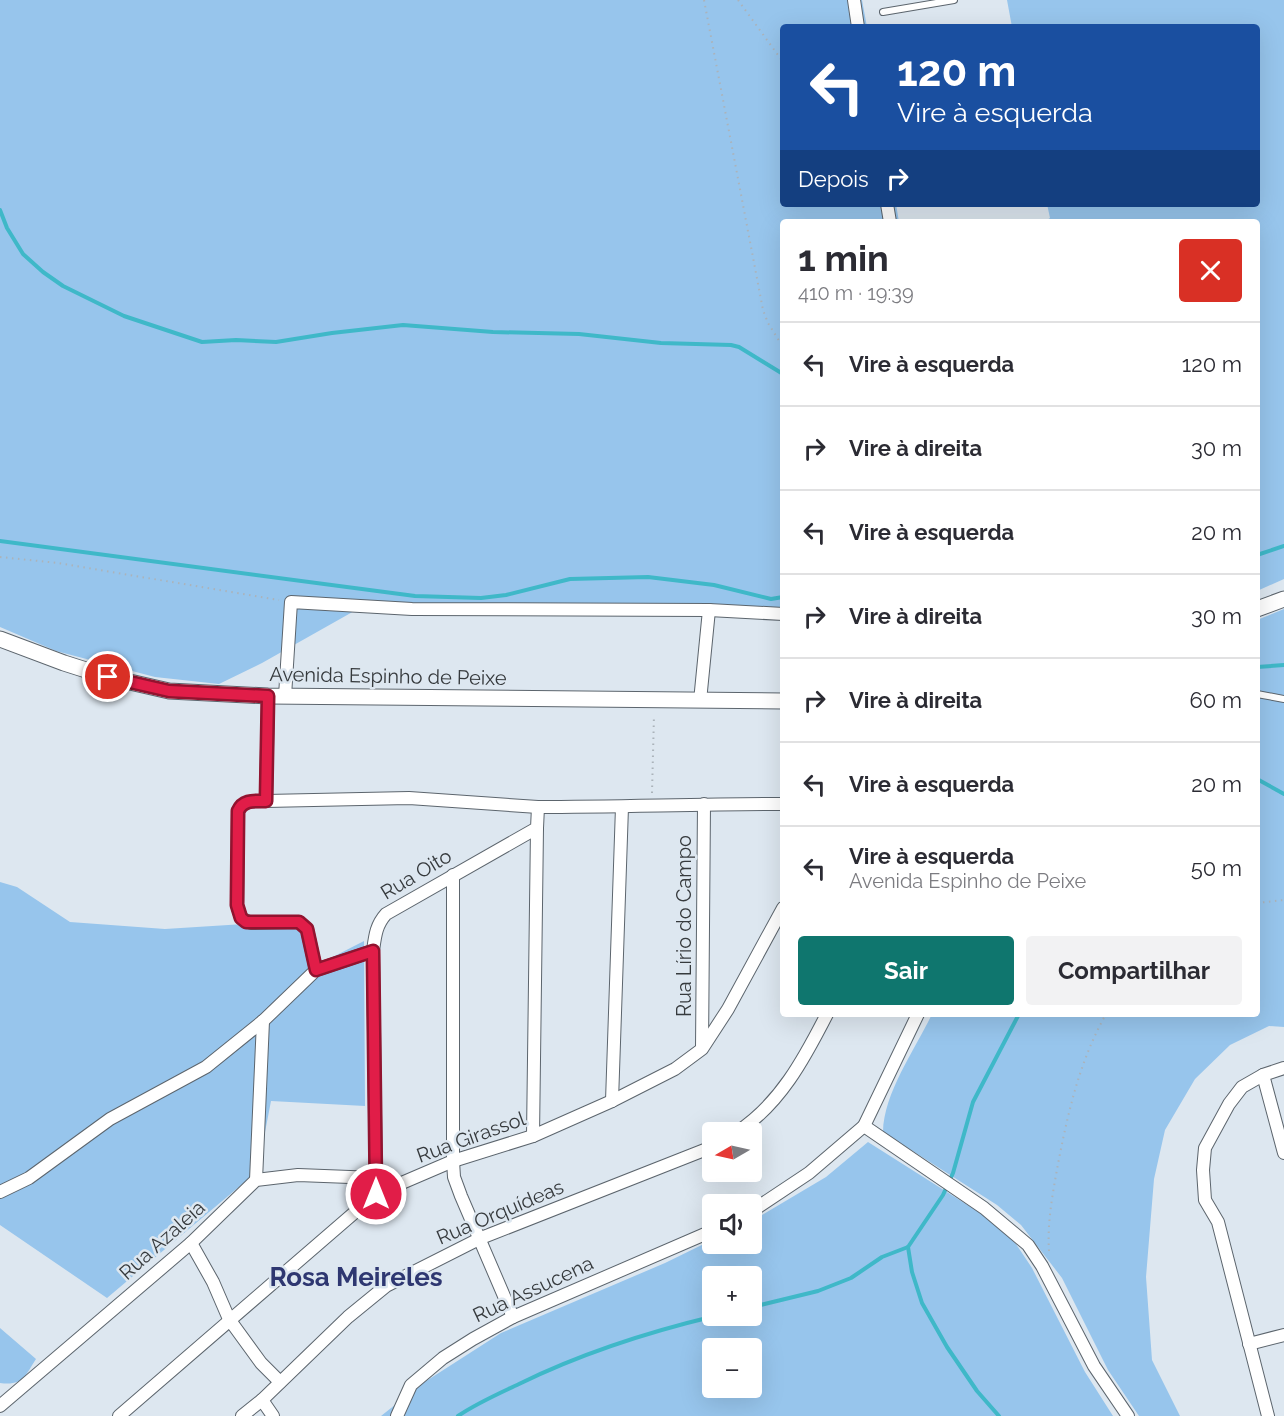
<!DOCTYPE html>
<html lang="pt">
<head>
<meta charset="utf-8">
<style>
  :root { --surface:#fff; --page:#f2f2f3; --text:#2b2b33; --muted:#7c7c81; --line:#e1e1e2; --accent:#0f766e }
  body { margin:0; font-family:Raleway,sans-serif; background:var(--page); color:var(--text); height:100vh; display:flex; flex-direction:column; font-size:22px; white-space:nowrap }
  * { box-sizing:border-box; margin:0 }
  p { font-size:20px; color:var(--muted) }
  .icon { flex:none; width:33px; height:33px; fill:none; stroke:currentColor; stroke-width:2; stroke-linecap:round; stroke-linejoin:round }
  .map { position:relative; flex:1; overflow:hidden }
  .panel { position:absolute; left:780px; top:219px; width:480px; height:798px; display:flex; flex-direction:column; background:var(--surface); border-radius:6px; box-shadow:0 6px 24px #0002 }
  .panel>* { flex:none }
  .hud { position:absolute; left:780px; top:24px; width:480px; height:183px; border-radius:6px; box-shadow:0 6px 24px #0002; background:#1a4fa0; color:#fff; overflow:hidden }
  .needle { width:39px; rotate:261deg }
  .buttons { position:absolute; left:702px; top:1122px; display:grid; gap:12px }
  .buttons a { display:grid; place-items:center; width:60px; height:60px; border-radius:6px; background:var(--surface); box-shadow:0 6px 24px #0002; font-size:30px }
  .pin { position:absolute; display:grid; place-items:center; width:51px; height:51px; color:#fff; margin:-26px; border:3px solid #fff; border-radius:50%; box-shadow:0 2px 6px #0007 }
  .me { position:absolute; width:66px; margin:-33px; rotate:0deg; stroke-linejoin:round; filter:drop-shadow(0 0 4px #0008) }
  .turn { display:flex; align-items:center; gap:21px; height:126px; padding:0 18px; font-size:27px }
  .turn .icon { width:78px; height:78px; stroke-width:2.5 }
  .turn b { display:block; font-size:42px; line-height:51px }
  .then { display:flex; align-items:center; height:57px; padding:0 18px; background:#0003; gap:12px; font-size:22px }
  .round { display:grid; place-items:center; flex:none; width:63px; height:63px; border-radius:6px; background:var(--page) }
  .overview { display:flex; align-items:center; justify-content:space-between; height:102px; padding:0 18px }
  h1 { font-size:36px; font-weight:700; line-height:45px }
  .action { display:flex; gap:12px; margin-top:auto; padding:12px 18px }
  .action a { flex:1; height:69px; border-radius:6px; background:var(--accent); color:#fff; font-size:24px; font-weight:700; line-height:69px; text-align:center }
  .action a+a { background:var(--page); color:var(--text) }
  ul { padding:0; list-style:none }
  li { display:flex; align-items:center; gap:18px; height:84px; padding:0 18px; border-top:2px solid var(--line) }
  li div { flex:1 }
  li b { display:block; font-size:22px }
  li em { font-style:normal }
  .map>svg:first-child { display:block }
  .green { fill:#97c5ec; fill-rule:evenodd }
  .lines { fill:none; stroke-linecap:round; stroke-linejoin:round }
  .stream { stroke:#3fb8c8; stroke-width:4 }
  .service-casing { stroke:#5c656d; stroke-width:8 }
  .minor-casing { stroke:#5c656d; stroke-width:14 }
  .tertiary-casing { stroke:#5c656d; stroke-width:17 }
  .path { stroke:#abb3ba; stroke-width:2; stroke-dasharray:1.5 4.5; stroke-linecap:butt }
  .service { stroke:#fff; stroke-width:6 }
  .minor { stroke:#fff; stroke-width:12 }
  .tertiary { stroke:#fff; stroke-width:15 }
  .route-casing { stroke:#92132f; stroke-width:15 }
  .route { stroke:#e11d48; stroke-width:10 }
  .labels { text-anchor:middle; stroke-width:5; stroke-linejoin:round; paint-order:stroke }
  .street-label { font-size:20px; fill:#363a3d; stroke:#dde7f0 }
  .district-label { font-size:26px; font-weight:bold; fill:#2e3771; stroke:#dde7f0 }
</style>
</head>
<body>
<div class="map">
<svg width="1284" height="1416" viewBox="0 0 1284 1416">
  <rect width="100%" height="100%" fill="#dde7f0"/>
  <g class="green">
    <polygon points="0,0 862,0 867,27 783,27 783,204 896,204 899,222 783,222 783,614 694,608 495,616 356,610 262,663 219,684 155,677 56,651 0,627"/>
    <polygon points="1007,0 1284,0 1284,579 1257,591 1257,222 1044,222 1050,218 1047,204 1257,204 1257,27 1012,27"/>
    <path d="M1284 609V1027L1269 1026 1230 1045 1195 1079 1165 1130 1154 1179 1146 1277 1152 1360 1180 1416H1139L1108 1370 1062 1278 1021 1225 997 1205 883 1132C884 1092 915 1050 932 1014H1257V620Z"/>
    <polygon points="0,882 17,887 70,922 165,929 305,920 319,964 364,941 365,1106 271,1101 260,1158 253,1175 107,1298 0,1225"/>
    <path d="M868 1142 988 1218 1016 1244 1032 1268 1085 1372 1113 1416H381L420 1385 501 1333 665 1263 712 1240V1244H752V1221L826 1177ZM712 1276H752V1316H712ZM712 1348H752V1388H712Z"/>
    <path d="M0 1328 36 1359C25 1376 23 1386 0 1383Z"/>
  </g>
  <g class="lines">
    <g class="stream">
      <polyline points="0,210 7,228 23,254 43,272 63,286 124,316 202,342 236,340 276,342 332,333 403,325 493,332 579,334 661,343 731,345 739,347 783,374"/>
      <polyline points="0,541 415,596 481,598 506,595 570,579 648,577 714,585 771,599 783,597"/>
      <polyline points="1257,555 1284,546"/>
      <polyline points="1257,667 1284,665"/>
      <polyline points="1257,779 1284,794"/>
      <polyline points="908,1247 912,1272 922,1303 947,1347 977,1391 999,1416"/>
      <polyline points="752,1307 818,1291 851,1278 882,1257 908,1247 943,1195 953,1173 973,1102 1019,1014"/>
      <path d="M458 1416C477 1403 498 1394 519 1384 582 1353 648 1332 715 1316"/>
    </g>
    <defs>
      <g id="service">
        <polyline points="883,12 954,0"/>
        <polyline points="1257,694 1284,699"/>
      </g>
      <g id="minor">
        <polyline points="854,0 858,27"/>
        <polyline points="887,204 890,222"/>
        <polyline points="285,696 291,602 412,609 709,610 783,614"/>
        <polyline points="700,701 709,610"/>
        <polyline points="266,801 268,696"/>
        <polyline points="453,875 453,1161 454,1177 461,1196 513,1317"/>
        <path d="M316 970 307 929 299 922 251 923 241 918 237 905 238 811C243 800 255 801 266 801L409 798 538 807"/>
        <polyline points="702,1048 704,804"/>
        <polyline points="1263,1075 1284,1153"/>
        <polyline points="612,1101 622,807"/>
        <polyline points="864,1126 984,1208 1028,1245 1042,1266 1094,1366 1128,1416"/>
        <path d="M737 1132C780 1104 804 1059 827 1014"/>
        <polyline points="533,1136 537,828"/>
        <polyline points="256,1180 263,1021"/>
        <polyline points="0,1192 29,1178 110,1119 206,1067 263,1021 316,970 373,951"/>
        <path d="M376 1194 373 951C375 936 376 925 386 914L537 828 538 807C619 807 701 804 783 804"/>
        <polyline points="752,1211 809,1173 864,1126 918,1014"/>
        <polyline points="191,1243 213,1282 229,1319 261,1363 280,1382"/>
        <polyline points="1249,1344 1284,1335"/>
        <polyline points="262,1400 273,1416"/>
        <polyline points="0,1406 191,1243 256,1180 298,1175 376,1178"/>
        <polyline points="119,1416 376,1194 453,1161 533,1136 612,1101 675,1069 702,1049 728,1009 783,908"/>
        <polyline points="242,1416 262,1400 348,1317 386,1286 481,1238 712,1147"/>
        <polyline points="397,1416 411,1385 443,1358 473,1339 513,1317 712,1231"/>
        <polyline points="1268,1416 1218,1222 1205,1200 1203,1170 1205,1148 1229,1104 1242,1087 1263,1075 1284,1068"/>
      </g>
      <g id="tertiary">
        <polyline points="1257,609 1284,599"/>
        <polyline points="0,639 64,663 108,677 169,691 268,696 783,701"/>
      </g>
    </defs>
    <use href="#service" class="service-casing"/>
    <use href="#minor" class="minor-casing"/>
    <use href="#tertiary" class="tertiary-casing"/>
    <g class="path">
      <polyline points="704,0 763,310 768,323 783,347"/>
      <polyline points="738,0 783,62"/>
      <polyline points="0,557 58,563 279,600"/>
      <polyline points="652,793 654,715"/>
      <polyline points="1257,903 1284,900"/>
      <path d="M1049 1251C1047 1222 1053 1192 1058 1164 1068 1112 1080 1060 1106 1014"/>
    </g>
    <use href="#service" class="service"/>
    <use href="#minor" class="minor"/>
    <use href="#tertiary" class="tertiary"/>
  </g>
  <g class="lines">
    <defs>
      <path id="route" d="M108 677 169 691 268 696 266 801C255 801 243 799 238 811L237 905 241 918 246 922H299L307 929 316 970 373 951 376 1194"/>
    </defs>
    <use href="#route" class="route-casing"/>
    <use href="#route" class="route"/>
  </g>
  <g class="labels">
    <g class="street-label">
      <text transform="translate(388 676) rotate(1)" y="7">Avenida Espinho de Peixe</text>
      <text transform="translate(416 874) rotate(-31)" y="7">Rua Oito</text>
      <text transform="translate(684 926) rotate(-90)" y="7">Rua Lírio do Campo</text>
      <text transform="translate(471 1137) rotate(-20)" y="7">Rua Girassol</text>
      <text transform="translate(500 1212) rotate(-23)" y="7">Rua Orquídeas</text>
      <text transform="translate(162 1240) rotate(-42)" y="7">Rua Azaleia</text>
      <text transform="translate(533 1289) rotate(-25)" y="7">Rua Assucena</text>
    </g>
    <g class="district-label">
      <text x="356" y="1286">Rosa Meireles</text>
    </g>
  </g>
</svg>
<div class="buttons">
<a><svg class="needle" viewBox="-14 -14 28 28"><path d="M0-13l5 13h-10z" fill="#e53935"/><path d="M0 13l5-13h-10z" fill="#7c7c81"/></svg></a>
<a><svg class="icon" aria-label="sound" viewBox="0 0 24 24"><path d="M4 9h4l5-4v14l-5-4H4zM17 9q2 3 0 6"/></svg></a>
<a>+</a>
<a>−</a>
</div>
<div class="pin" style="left:108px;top:677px;background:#d93025"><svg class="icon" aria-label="arrive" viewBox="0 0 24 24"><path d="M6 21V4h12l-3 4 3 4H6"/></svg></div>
<svg class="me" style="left:376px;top:1194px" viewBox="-20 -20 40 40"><circle r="17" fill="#e11d48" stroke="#fff" stroke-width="3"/><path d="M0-11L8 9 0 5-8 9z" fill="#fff"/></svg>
<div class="hud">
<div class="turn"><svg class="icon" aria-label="left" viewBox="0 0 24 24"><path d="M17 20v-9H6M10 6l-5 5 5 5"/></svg><div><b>120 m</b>Vire à esquerda</div></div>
<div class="then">Depois<svg class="icon" aria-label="right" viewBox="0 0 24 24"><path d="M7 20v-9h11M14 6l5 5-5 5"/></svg></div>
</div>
<section class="panel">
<div class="overview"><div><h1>1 min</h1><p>410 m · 19:39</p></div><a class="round" style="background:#d93025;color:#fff"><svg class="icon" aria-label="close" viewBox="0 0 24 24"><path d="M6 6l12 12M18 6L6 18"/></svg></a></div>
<ul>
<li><svg class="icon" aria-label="left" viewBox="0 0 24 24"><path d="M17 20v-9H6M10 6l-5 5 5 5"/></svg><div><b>Vire à esquerda</b></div><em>120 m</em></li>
<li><svg class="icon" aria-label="right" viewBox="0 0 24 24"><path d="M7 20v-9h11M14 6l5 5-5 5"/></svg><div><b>Vire à direita</b></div><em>30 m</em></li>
<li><svg class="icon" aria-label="left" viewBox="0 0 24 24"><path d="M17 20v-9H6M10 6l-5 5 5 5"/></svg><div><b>Vire à esquerda</b></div><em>20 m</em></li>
<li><svg class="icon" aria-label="right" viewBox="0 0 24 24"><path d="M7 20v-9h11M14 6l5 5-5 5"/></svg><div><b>Vire à direita</b></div><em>30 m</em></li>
<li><svg class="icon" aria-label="right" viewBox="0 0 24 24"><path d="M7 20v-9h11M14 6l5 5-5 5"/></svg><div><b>Vire à direita</b></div><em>60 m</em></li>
<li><svg class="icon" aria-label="left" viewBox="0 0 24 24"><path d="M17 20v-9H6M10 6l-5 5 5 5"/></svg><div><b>Vire à esquerda</b></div><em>20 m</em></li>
<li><svg class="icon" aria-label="left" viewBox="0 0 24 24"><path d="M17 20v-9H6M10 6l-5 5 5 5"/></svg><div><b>Vire à esquerda</b><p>Avenida Espinho de Peixe</p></div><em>50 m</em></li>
</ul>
<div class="action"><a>Sair</a><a>Compartilhar</a></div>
</section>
</div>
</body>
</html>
